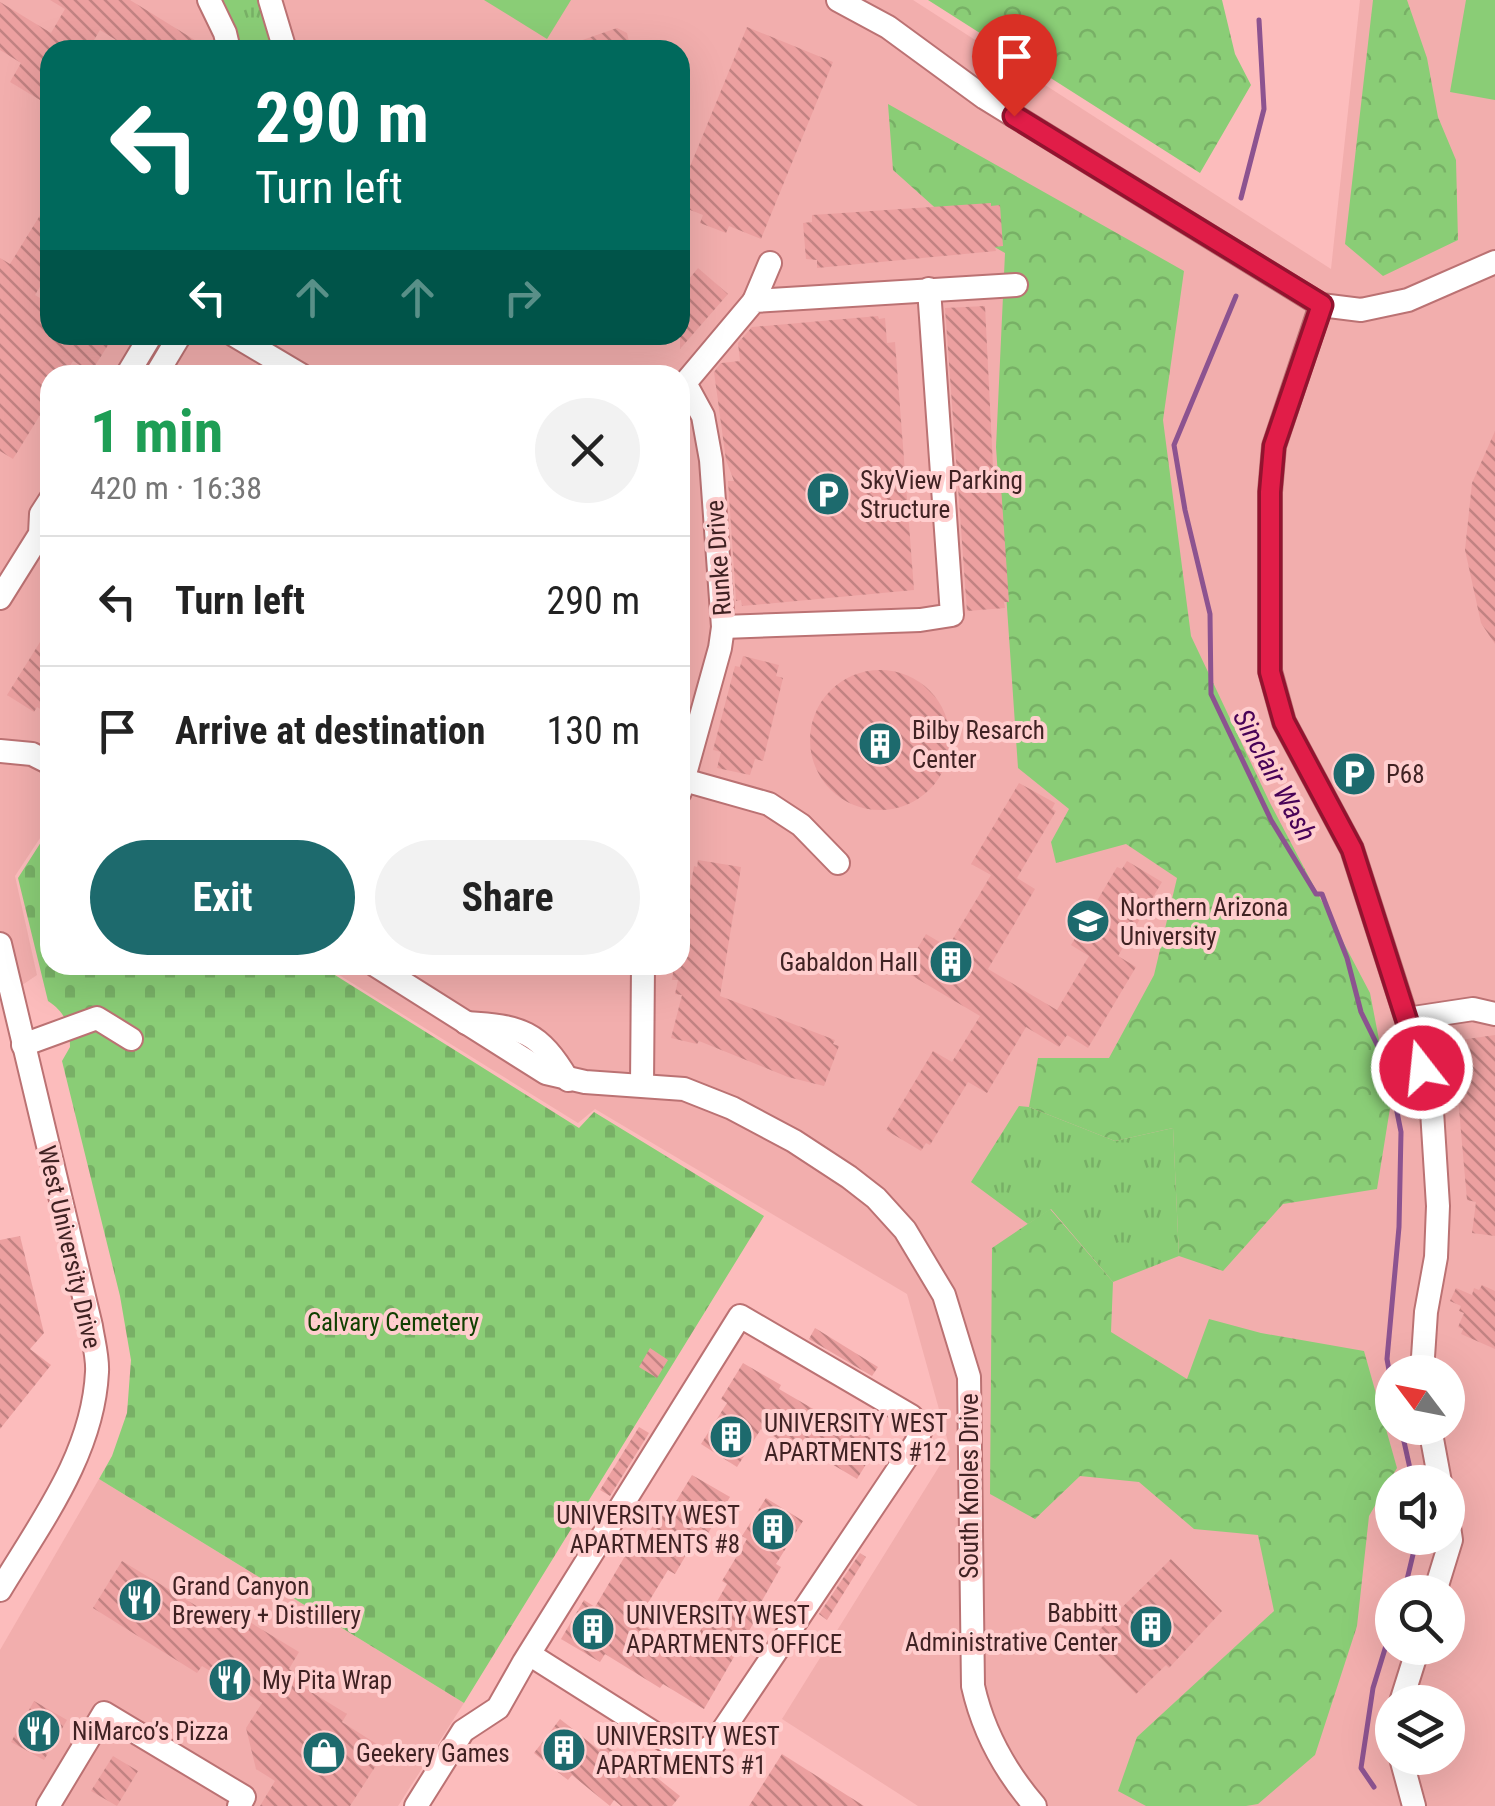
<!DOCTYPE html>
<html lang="en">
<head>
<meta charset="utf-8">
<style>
  :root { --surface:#fff; --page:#f2f2f2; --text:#222; --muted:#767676; --line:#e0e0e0; --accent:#1d6a6d }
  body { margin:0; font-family:"Roboto Condensed",sans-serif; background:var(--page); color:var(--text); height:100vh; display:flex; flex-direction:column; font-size:38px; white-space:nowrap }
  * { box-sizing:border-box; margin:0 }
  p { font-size:32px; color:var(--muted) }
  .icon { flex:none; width:55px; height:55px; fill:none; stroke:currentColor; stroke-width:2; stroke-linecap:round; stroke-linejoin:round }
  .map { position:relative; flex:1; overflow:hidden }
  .details { position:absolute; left:40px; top:365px; width:650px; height:610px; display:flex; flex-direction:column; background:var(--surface); border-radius:30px; box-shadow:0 10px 40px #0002 }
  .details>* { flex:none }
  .guide { position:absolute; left:40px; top:40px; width:650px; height:305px; border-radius:30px; box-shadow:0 10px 40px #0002; background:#00695c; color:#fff; overflow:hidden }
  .needle { width:65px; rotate:302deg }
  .controls { position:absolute; left:1375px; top:1355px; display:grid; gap:20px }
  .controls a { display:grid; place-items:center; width:90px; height:90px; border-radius:50%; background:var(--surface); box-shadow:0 10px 40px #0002; font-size:50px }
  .pin { position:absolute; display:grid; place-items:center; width:85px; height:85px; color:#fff; margin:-102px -42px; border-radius:50% 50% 50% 0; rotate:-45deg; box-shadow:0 0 10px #0007 }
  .pin .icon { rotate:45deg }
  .me { position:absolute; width:110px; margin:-55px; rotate:344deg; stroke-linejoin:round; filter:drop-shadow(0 0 8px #0008) }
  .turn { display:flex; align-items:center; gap:35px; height:210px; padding:0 50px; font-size:45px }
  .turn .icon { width:130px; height:130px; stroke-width:2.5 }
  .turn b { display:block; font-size:70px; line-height:85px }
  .lanes { display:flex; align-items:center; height:95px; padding:0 50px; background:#0003; justify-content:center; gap:50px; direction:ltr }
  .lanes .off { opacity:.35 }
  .round { display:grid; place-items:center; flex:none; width:105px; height:105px; border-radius:52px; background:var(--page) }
  .headline { display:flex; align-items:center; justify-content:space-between; height:170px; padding:0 50px }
  h1 { font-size:60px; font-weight:700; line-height:75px; color:#1e9e55 }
  .button { display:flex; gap:20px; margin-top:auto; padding:20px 50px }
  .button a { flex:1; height:115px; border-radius:60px; background:var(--accent); color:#fff; font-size:40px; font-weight:700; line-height:115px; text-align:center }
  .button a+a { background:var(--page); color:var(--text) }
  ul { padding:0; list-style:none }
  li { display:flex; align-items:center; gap:30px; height:130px; padding:0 50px; border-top:2px solid var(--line) }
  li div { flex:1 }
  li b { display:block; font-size:38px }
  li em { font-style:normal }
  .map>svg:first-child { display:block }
  .built { fill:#f2aead; fill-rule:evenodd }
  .grass { fill:url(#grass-tufts) }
  .forest { fill:url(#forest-crowns) }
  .cemetery { fill:url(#cemetery-stones) }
  .pitch { fill:#8acd76 }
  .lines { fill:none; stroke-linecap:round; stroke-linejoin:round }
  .stream { stroke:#8c5390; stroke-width:5 }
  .building { fill:url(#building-back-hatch) }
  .minor-casing { stroke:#bb7273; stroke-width:26 }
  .minor { stroke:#fff; stroke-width:22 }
  .route-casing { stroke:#92132f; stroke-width:25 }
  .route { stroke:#e11d48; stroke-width:18 }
  .labels { text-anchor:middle; stroke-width:8; stroke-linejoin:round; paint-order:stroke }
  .poi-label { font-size:25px; fill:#402223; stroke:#ffcece; text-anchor:start }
  .street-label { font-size:25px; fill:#402223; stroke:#ffcece }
  .park-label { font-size:25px; fill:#104000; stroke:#ffcece }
  .water-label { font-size:28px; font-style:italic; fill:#480257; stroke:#ffcece }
</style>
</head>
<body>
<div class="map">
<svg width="1495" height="1806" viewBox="0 0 1495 1806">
  <defs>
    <pattern id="grass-tufts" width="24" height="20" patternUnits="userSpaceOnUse" patternTransform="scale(2.5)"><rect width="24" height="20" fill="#8acd76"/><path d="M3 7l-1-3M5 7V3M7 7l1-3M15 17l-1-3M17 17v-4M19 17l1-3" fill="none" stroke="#78b066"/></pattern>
    <pattern id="forest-crowns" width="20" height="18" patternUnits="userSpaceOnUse" patternTransform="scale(2.5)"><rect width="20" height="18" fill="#8acd76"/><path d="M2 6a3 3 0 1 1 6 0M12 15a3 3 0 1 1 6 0" fill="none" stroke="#78b066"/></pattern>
    <pattern id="cemetery-stones" width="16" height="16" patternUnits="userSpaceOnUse" patternTransform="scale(2.5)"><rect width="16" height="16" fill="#8acd76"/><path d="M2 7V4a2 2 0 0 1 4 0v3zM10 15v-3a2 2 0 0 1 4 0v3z" fill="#78b066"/></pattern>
    <pattern id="building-back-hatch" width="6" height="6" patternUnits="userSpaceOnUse" patternTransform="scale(2.5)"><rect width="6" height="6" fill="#eca0a0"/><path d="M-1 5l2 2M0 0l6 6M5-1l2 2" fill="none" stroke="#c18282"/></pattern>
  </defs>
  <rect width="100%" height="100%" fill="#fcbcbc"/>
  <g class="built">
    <path d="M0 0H913L1331 269 1360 0H1495V1806H918L782 1719 950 1449 907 1294 595 1109 578 1123 323 965H680V375H50V823L15 876 37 975 0 1000ZM50 50H680V335H50ZM1392 1372H1448V1428H1392ZM1392 1482H1448V1538H1392ZM1392 1592H1448V1648H1392ZM1392 1702H1448V1758H1392Z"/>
    <polygon points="99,1479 464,1703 398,1806 0,1806 0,1650"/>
  </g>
  <g class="grass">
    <polygon points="221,0 259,0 266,14 273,50 243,50"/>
    <polygon points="1019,1106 1029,1107 1115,1141 1173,1128 1179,1256 1113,1282 1051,1209 1028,1224 971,1182"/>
  </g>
  <g class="forest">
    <polygon points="928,0 1222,0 1235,54 1251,85 1200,173"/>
    <polygon points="1373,0 1407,0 1427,58 1438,117 1456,160 1458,240 1383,276 1345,244"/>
    <polygon points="888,104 1184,271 1163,420 1191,636 1269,801 1370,993 1391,1102 1377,1189 1283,1204 1223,1271 1179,1256 1173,1128 1115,1141 1029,1107 1038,1058 1109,1058 1154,975 1177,878 1126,844 1056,863 1051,842 1069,809 1018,768 996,447 1005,253 951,222 893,170"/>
    <polygon points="1050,1209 1113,1282 1111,1332 1187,1379 1209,1319 1261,1333 1364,1351 1397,1468 1369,1516 1357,1626 1315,1755 1258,1804 1246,1806 1146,1806 1118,1791 1137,1737 1274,1611 1258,1535 1194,1529 1139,1482 1080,1476 1035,1519 990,1494 992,1248"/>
  </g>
  <path class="cemetery" d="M50 828V965H319L579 1128 594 1112 764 1216 464 1703 99 1479 112 1456 127 1413 131 1360 120 1296 62 1061 70 1047C70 1025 66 1013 48 1001L18 878Z"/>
  <g class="pitch">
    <polygon points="484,0 571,0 547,39"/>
    <polygon points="1466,0 1495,0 1495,100 1450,92"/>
  </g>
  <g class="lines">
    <g class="stream">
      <polyline points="1241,198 1264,109 1259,20"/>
      <polyline points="1236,296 1174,445 1185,510 1210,614 1211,694 1271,820 1316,894 1322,894 1325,902 1347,958 1361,1012 1388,1067 1401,1132 1399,1227 1387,1359 1392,1387"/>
      <polyline points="1401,1428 1413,1482"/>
      <polyline points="1404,1592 1417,1538"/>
      <polyline points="1374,1787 1361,1768 1373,1688 1392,1626"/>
    </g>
  </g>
  <g class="building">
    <polygon points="50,0 130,0 211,50 132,50 100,30 88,50 50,50 50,106 10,82 21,63 0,50 0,2 51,33 65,9"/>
    <polygon points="747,27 833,62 761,239 729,226 726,233 700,223 703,215 680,206 680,191"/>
    <polygon points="617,28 627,33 631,50 565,50 565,46"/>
    <polygon points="50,199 50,270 35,295 50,304 50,335 100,335 110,342 91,372 73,361 65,375 50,375 50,399 13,459 0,451 0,258 10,264"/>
    <polygon points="991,203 991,206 1000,205 1003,246 995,247 996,251 817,268 817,260 806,259 803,223 812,222 812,215"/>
    <polygon points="698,268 728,294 680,349 680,290"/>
    <polygon points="985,306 994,487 1001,486 1009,602 1004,602 1005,608 967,611 945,308"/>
    <polygon points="878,316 879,319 885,318 887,343 895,342 914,590 742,606 741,600 736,601 728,481 734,481 726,460 714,372 721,363 740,361 738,343 752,327"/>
    <polygon points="1495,431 1495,644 1481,623 1465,550 1472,483"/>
    <polygon points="50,626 50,715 37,707 34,712 7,695"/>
    <polygon points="743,656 779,665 776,676 783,678 763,761 755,759 750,775 717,768 721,752 713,750 735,666 740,667"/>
    <circle cx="880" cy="740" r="70"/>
    <polygon points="1019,783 1055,803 1052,809 1056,811 1017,878 1035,889 988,969 1057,1010 1089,956 1071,945 1117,867 1122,869 1127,861 1162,882 1118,956 1136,967 1088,1048 1067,1035 1059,1047 1026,1027 987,1093 968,1082 930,1145 926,1143 921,1151 886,1130 933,1051 952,1062 980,1016 904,971 926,934 948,947 991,875 971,864"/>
    <polygon points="698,860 741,867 720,996 835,1040 833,1044 839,1046 824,1086 788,1077 699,1041 697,1044 671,1038 682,995 675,994 678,980 672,980 674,965 680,965 680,932 686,893 689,894 694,866 697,867"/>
    <polygon points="1495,1035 1495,1236 1472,1233 1476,1202 1467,1200 1453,1041"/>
    <polygon points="20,1236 44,1333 30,1349 51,1365 0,1429 0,1240"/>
    <polygon points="1482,1285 1495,1291 1495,1349 1461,1334 1463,1329 1458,1327 1464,1313 1459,1311 1461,1306 1450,1301 1456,1288 1472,1295 1474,1288 1479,1290"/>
    <polygon points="815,1328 878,1367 872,1376 809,1339"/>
    <polygon points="650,1348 668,1360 657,1378 639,1367"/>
    <polygon points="743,1363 781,1385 779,1389 839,1424 841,1420 879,1443 857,1479 815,1454 812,1459 761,1429 737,1467 701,1444 727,1403 721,1399"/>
    <polygon points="639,1427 649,1433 610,1496 600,1490"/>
    <polygon points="692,1475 730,1497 707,1535 700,1531 675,1574 668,1570 637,1621 687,1654 727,1584 722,1581 747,1539 742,1536 766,1498 803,1521 776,1564 781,1567 758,1608 761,1610 704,1709 663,1684 660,1688 605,1654 600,1662 561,1639 584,1600 595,1607 628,1551 635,1555 660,1514 666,1518"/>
    <polygon points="860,1553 866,1557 827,1620 819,1614"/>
    <polygon points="1171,1559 1222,1611 1169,1668 1166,1665 1136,1694 1086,1643"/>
    <polygon points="122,1561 218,1619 225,1607 299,1652 289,1669 300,1676 295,1682 347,1714 342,1722 386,1750 350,1806 260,1806 275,1781 256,1769 246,1728 262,1703 202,1666 197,1673 93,1608"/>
    <polygon points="34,1701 67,1720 44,1760 11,1742"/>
    <polygon points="560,1719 599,1750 604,1744 642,1774 646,1769 680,1796 672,1806 621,1806 614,1800 610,1806 572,1775 568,1780 534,1753"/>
    <polygon points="782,1754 864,1806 749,1806"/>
    <polygon points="113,1756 138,1771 117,1806 91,1791"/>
  </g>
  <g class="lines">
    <defs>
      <g id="minor">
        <polyline points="209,0 225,33 229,50"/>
        <polyline points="270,0 285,50"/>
        <polyline points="838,0 888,27 985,98 1321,305 1361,310 1408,300 1495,262"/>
        <polyline points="754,301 770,263"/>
        <polyline points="1321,305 1274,446 1270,492 1270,671 1284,722 1352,849 1431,1095 1438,1206 1436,1257 1426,1312 1422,1372"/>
        <polyline points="234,335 301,375"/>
        <polyline points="127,375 151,335"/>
        <polyline points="156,375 180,335"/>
        <polyline points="0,598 40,534 41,514 50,500"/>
        <polyline points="723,627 920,620 952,615 929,289"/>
        <polyline points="0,751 32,754 50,763"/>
        <polyline points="684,780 769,804 801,825 838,863"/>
        <polyline points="680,792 720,648 723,627 711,460 703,416 685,383 754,301 1016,285"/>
        <path d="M0 944 91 1326C93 1340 98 1357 97 1372 93 1454 41 1522 0 1590"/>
        <path d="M375 965 546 1073 585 1082 684 1089 732 1108 794 1141 849 1177 876 1198 905 1230 944 1295 969 1377 973 1686C983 1731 1005 1771 1035 1806"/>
        <polyline points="1407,1019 1473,1009 1495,1014"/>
        <path d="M466 1023C521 1026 539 1031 568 1080"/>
        <polyline points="23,1045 97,1018 131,1039"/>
        <polyline points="642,1085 643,965"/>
        <polyline points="1430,1428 1440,1482"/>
        <polyline points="1435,1592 1451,1540 1448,1520"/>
        <polyline points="1401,1702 1418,1648"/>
        <polyline points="1401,1758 1414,1806"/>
        <polyline points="48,1806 104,1713 244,1797 239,1806"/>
        <polyline points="416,1806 463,1731 498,1708 524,1662 740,1316 911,1416 922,1427 916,1443 713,1745 702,1752 687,1754 529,1654"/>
      </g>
    </defs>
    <use href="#minor" class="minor-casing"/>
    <use href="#minor" class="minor"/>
  </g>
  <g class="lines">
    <defs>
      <polyline id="route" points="1014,116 1322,305 1274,446 1270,492 1270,672 1284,722 1352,849 1422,1068"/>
    </defs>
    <use href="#route" class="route-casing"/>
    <use href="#route" class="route"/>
  </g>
  <defs>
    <symbol id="parking-disc" viewBox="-11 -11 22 22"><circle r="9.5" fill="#1d6a6d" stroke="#ffcece"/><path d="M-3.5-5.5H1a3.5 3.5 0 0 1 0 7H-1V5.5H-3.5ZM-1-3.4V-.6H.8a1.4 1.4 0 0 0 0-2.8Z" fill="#fff"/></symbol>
    <symbol id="building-disc" viewBox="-11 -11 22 22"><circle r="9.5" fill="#1d6a6d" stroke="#ffcece"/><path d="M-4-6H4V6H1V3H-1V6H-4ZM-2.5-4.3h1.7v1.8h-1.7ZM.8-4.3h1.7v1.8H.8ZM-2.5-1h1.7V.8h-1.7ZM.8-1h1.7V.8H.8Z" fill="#fff"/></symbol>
    <symbol id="university-disc" viewBox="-11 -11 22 22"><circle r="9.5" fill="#1d6a6d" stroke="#ffcece"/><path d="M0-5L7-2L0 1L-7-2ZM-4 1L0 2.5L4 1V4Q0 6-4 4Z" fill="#fff"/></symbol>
    <symbol id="restaurant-disc" viewBox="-11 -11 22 22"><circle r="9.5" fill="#1d6a6d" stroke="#ffcece"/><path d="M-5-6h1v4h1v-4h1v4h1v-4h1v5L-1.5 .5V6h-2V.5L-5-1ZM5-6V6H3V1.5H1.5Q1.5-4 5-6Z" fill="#fff"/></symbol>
    <symbol id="shop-disc" viewBox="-11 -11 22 22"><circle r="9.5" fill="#1d6a6d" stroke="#ffcece"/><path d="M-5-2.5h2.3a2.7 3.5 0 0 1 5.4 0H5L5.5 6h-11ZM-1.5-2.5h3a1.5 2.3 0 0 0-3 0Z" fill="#fff"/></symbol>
  </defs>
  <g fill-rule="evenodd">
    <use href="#parking-disc" x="803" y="469" width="50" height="50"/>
    <use href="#building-disc" x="855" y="719" width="50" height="50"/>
    <use href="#parking-disc" x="1329" y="749" width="50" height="50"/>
    <use href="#university-disc" x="1063" y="896" width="50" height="50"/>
    <use href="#building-disc" x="926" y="937" width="50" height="50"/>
    <use href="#building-disc" x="706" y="1412" width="50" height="50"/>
    <use href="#building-disc" x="748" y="1504" width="50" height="50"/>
    <use href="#restaurant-disc" x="115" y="1575" width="50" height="50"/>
    <use href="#building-disc" x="1126" y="1602" width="50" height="50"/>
    <use href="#building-disc" x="568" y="1604" width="50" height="50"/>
    <use href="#restaurant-disc" x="205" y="1655" width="50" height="50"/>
    <use href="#restaurant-disc" x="14" y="1706" width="50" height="50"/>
    <use href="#building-disc" x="539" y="1725" width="50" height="50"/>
    <use href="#shop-disc" x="299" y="1728" width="50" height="50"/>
  </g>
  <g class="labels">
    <g class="poi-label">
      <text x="860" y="489">SkyView Parking<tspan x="860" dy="29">Structure</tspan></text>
      <text x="912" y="739">Bilby Resarch<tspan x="912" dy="29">Center</tspan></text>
      <text x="1386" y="783">P68</text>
      <text x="1120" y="916">Northern Arizona<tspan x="1120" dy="29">University</tspan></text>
      <text x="918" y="971" text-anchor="end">Gabaldon Hall</text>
      <text x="764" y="1432">UNIVERSITY WEST<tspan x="764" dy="29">APARTMENTS #12</tspan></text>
      <text x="740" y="1524" text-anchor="end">UNIVERSITY WEST<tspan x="740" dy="29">APARTMENTS #8</tspan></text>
      <text x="172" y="1595">Grand Canyon<tspan x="172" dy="29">Brewery + Distillery</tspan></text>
      <text x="1118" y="1622" text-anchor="end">Babbitt<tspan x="1118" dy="29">Administrative Center</tspan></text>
      <text x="626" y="1624">UNIVERSITY WEST<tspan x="626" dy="29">APARTMENTS OFFICE</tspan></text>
      <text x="262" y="1689">My Pita Wrap</text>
      <text x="72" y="1740">NiMarco’s Pizza</text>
      <text x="596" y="1745">UNIVERSITY WEST<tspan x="596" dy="29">APARTMENTS #1</tspan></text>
      <text x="356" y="1762">Geekery Games</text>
    </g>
    <g class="street-label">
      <text transform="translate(718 558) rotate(-94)" y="9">Runke Drive</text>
      <text transform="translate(70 1247) rotate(77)" y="9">West University Drive</text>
      <text transform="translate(969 1486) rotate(-90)" y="9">South Knoles Drive</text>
    </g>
    <g class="park-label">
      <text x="393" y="1331">Calvary Cemetery</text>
    </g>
    <g class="water-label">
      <text transform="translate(1275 775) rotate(62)" y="10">Sinclair Wash</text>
    </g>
  </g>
</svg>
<div class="controls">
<a><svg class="needle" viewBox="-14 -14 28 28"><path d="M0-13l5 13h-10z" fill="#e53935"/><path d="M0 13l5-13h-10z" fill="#767676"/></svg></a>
<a><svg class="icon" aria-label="sound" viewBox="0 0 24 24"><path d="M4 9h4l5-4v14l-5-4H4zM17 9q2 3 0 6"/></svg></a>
<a><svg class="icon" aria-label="search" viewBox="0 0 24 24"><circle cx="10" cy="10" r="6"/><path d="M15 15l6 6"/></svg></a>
<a><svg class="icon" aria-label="layers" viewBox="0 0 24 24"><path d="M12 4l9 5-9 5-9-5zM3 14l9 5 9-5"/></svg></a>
</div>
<div class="pin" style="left:1014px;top:116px;background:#d93025"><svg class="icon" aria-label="arrive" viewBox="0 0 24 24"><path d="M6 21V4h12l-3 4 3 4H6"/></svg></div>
<svg class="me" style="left:1422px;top:1068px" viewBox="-20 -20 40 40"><circle r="17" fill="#e11d48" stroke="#fff" stroke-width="3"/><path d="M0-11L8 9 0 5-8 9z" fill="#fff"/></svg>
<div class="guide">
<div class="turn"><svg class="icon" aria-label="left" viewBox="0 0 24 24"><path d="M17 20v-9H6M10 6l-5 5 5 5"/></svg><div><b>290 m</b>Turn left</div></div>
<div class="lanes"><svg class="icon" aria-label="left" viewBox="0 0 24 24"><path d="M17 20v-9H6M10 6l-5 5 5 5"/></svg><svg class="icon off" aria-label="ahead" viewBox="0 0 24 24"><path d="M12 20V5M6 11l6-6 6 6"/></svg><svg class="icon off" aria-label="ahead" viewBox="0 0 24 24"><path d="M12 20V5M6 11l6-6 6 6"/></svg><svg class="icon off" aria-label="right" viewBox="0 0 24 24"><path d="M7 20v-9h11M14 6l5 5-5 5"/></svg></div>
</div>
<section class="details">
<div class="headline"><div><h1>1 min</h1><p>420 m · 16:38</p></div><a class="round"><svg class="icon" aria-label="close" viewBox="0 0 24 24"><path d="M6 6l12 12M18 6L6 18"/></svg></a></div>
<ul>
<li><svg class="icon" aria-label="left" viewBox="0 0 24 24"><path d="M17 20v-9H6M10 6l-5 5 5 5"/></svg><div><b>Turn left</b></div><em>290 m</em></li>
<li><svg class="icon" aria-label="arrive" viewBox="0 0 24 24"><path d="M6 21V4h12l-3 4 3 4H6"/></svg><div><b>Arrive at destination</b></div><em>130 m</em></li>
</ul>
<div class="button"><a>Exit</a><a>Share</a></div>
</section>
</div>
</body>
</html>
